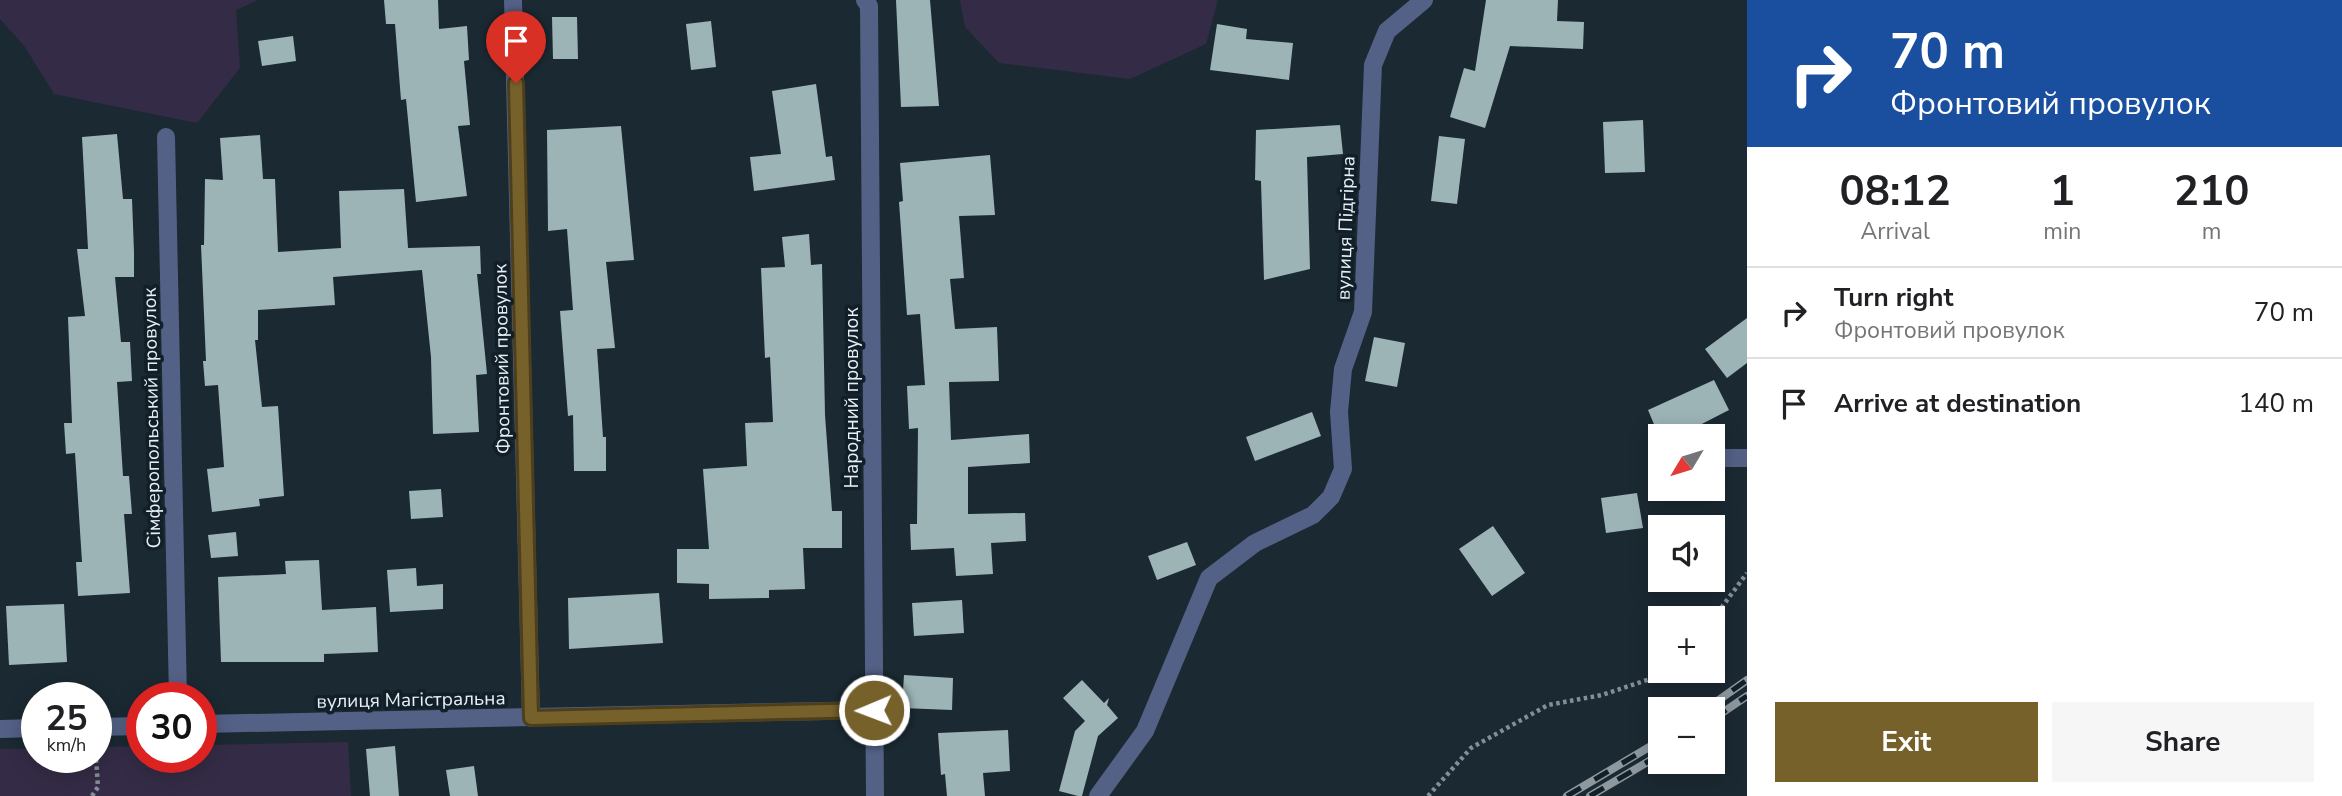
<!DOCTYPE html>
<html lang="en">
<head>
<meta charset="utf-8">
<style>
  :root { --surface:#fff; --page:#f6f6f6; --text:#202124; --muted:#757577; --line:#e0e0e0; --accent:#77612b }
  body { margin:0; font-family:"Nunito Sans",sans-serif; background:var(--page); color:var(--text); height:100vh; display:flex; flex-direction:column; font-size:26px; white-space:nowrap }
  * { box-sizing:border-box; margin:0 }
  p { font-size:23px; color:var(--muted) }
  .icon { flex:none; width:38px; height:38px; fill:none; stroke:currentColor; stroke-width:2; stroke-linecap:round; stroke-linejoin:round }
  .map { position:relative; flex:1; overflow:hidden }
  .sheet { display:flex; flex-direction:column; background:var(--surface); width:595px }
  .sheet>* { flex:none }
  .guide { background:#1a4fa0; color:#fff; overflow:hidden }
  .needle { width:46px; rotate:232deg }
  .fabs { position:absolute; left:1648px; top:424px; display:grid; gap:14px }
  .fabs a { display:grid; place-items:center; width:77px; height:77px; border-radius:0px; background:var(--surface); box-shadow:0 4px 18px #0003; font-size:35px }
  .speed { position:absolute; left:21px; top:682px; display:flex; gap:14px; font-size:35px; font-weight:700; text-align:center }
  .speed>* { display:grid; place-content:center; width:91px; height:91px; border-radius:50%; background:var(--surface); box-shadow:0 4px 18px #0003; line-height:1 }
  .speed small { font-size:18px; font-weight:400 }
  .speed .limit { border:10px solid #d22; background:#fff; color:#111 }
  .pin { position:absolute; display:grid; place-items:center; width:60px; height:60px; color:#fff; margin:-72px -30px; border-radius:50% 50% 50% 0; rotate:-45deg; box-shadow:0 0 7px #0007 }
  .pin .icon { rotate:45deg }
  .me { position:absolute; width:77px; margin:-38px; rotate:269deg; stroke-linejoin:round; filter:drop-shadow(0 0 5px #0008) }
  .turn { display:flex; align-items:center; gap:24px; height:147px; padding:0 28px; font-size:32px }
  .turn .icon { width:91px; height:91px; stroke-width:2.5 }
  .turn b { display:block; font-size:49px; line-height:60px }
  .eta { display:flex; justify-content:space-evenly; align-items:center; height:119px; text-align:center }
  .eta b { font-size:42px; font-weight:700; line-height:49px }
  .cta { display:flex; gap:14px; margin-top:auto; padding:14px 28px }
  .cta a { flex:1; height:80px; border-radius:0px; background:var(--accent); color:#fff; font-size:28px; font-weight:700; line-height:80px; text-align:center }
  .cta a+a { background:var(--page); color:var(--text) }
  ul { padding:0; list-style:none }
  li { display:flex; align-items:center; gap:21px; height:91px; padding:0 28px; border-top:2px solid var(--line) }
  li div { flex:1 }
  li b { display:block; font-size:26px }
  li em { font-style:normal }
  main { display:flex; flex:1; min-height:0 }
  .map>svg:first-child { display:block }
  .green { fill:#342c46 }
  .building { fill:#9db4b7 }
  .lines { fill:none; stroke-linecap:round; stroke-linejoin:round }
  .path { stroke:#838f96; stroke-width:4.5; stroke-dasharray:3.5 3.5; stroke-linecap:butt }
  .street { stroke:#546186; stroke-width:18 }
  .rail-casing { stroke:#8d989f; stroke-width:8 }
  .rail { stroke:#121f28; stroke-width:5; stroke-dasharray:16; stroke-linecap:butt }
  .route-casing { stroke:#4d3f1c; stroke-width:18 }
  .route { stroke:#77612b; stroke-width:12 }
  .labels { text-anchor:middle; stroke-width:7; stroke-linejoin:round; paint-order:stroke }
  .street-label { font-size:19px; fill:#e7f0f6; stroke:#121f28 }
</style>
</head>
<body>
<main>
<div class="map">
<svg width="1747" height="796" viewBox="0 0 1747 796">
  <rect width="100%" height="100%" fill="#1b2932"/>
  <g class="green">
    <polygon points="0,0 258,0 236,10 240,68 197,123 54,94 25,47 0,19"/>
    <polygon points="960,0 1218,0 1206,44 1130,79 999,63 965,27"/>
    <polygon points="348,742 351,796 0,796 0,749 37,749 37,758 96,758 96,747 142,746 142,758 201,758 201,745"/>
  </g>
  <g class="building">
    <polygon points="384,0 438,0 439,29 467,26 469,60 464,61 470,125 458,126 467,196 416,202 406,99 401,100 395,24 386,24"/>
    <polygon points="896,0 930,0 939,106 901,107"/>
    <polygon points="1486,0 1558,0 1557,21 1584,22 1583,49 1510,46 1485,128 1450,117 1464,68 1475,71"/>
    <polygon points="552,17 577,17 578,59 553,59"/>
    <polygon points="711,21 716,67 691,70 686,24"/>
    <polygon points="1217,24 1247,29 1246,39 1293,43 1289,80 1210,70"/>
    <polygon points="293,36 296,61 262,66 258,41"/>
    <polygon points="816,84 826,157 832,156 835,180 754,191 750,157 781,154 772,91"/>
    <polygon points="1643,120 1645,172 1605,173 1603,122"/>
    <polygon points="1340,125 1343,154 1307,157 1310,269 1264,280 1261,181 1255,180 1256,130"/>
    <polygon points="621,126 634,260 606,262 615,348 597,349 603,437 606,437 606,471 574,471 573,415 568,416 560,311 573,310 567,229 548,231 547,130"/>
    <polygon points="117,134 123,199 132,199 134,252 134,277 115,277 121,342 130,342 132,381 117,382 123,476 129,476 132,514 124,514 130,593 78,596 76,562 82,562 75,453 66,454 64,423 72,423 68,317 85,316 77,249 88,249 82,137"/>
    <polygon points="260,135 263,179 275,179 278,252 341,248 339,191 404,189 408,248 480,246 481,274 477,274 487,374 476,375 479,432 433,434 431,357 422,270 333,277 335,305 258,310 258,340 255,340 262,407 278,406 284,496 259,499 260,506 212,512 207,469 224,467 218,385 205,386 203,361 206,361 201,245 204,245 205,179 223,180 220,138"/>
    <polygon points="1439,136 1465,139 1457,204 1431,201"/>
    <polygon points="990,155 995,215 959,216 964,278 950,279 955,329 997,327 999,381 949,382 951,440 1029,434 1030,463 968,467 968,514 1025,513 1026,541 991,543 993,574 956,576 954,548 911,550 910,524 917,524 918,428 909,429 907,386 925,385 920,314 907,315 899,202 903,201 900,163"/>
    <polygon points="809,234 811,265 822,264 825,415 832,511 842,511 842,548 803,548 805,589 769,590 769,598 709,599 709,584 677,583 677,549 709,549 703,469 747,466 745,423 773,422 770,357 765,358 761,268 785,267 782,237"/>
    <polygon points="1747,318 1747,363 1727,378 1705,349"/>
    <polygon points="1374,337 1405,343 1397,387 1365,381"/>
    <polygon points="1714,380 1729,410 1694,428 1698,436 1659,436 1648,410"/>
    <polygon points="1312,412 1321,436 1255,461 1246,437"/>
    <polygon points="441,489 443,517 411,519 409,491"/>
    <polygon points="1637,493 1643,528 1606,533 1601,498"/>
    <polygon points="1493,526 1525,573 1492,596 1459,549"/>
    <polygon points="236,532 238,556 211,558 208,535"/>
    <polygon points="1187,542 1196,565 1157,580 1148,556"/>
    <polygon points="319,560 322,610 376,607 378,652 324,654 324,662 221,662 218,577 286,574 285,561"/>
    <polygon points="416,568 417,586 443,584 443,609 390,612 387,570"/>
    <polygon points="659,593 663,643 569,649 568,598"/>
    <polygon points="962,600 964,633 914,636 912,603"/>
    <polygon points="64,604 67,662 9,665 6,606"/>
    <polygon points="904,675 953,678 952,710 902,708"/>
    <polygon points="1082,680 1104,703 1109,698 1107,705 1118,718 1098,736 1082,796 1078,796 1059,791 1075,731 1085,721 1063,698"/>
    <polygon points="1008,730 1010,771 983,773 985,796 947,796 945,774 941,775 938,733"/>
    <polygon points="395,746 399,796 370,796 366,749"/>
    <polygon points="474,766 478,796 450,796 446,770"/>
  </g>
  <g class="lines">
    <g class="path">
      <polyline points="1713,619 1747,573"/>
      <polyline points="92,796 98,787 96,758"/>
      <polyline points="1428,796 1471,748 1548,705 1602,695 1659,676 1666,670"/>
    </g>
    <g class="street">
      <polyline points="513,0 531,718"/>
      <polyline points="865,0 869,6 875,796"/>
      <polyline points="166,137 178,698"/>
      <polyline points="1713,458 1747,458"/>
      <polyline points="201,724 874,710"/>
      <polyline points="96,727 142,726"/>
      <polyline points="0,729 37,728"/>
      <polyline points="1098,796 1145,731 1209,578 1255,543 1313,515 1331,497 1343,469 1339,412 1343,369 1363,312 1373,65 1387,31 1424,0"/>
    </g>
    <defs>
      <g id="rail">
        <polyline points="1706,709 1747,680"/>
        <polyline points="1713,719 1747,696"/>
        <polyline points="1567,796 1661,740"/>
        <polyline points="1590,796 1661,754"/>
      </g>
    </defs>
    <use href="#rail" class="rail-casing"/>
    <use href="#rail" class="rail"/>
  </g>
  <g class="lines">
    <defs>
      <polyline id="route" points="516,83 531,718 874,710"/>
    </defs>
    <use href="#route" class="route-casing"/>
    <use href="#route" class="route"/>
  </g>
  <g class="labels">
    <g class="street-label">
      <text transform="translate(1345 228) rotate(-88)" y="7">вулиця Підгірна</text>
      <text transform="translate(501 359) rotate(-91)" y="7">Фронтовий провулок</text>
      <text transform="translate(851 398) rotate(-90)" y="7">Народний провулок</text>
      <text transform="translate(151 418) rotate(-91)" y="7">Сімферопольський провулок</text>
      <text transform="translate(411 699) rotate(-1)" y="7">вулиця Магістральна</text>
    </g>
  </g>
</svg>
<div class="fabs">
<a><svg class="needle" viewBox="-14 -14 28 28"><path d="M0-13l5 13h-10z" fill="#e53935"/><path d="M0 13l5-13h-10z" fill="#757577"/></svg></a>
<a><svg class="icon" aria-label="sound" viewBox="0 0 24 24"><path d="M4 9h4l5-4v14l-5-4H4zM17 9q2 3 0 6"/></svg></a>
<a>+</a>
<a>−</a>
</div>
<div class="speed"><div>25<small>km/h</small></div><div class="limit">30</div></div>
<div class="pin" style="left:516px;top:83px;background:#d93025"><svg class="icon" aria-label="arrive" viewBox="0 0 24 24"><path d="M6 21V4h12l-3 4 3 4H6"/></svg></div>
<svg class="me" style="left:874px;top:710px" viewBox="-20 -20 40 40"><circle r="17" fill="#77612b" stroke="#fff" stroke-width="3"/><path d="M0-11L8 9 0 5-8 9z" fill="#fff"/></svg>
</div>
<section class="sheet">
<div class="guide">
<div class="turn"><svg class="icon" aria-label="right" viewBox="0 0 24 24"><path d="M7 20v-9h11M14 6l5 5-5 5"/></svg><div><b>70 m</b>Фронтовий провулок</div></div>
</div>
<div class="eta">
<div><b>08:12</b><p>Arrival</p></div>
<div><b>1</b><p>min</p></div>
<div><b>210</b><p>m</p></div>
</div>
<ul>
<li><svg class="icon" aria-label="right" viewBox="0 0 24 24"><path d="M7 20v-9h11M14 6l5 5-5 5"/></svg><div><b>Turn right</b><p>Фронтовий провулок</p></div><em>70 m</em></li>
<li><svg class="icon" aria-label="arrive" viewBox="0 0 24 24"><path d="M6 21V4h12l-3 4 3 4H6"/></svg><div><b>Arrive at destination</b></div><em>140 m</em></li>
</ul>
<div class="cta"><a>Exit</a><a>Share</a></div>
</section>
</main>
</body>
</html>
